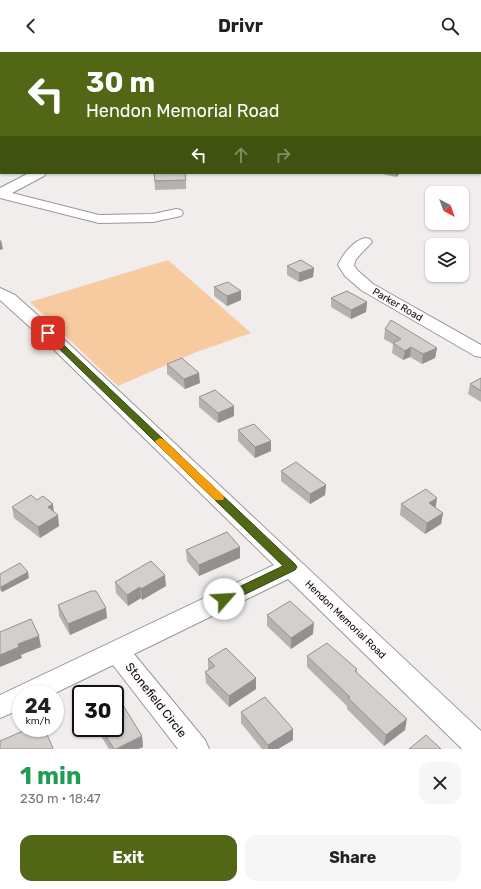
<!DOCTYPE html>
<html lang="en">
<head>
<meta charset="utf-8">
<style>
  :root { --surface:#fff; --page:#f6f6f6; --text:#222; --muted:#767676; --accent:#516715 }
  body { margin:0; font-family:Rubik,sans-serif; background:var(--page); color:var(--text); height:100vh; display:flex; flex-direction:column; font-size:15px; white-space:nowrap }
  * { box-sizing:border-box; margin:0 }
  p { font-size:13px; color:var(--muted) }
  .icon { flex:none; width:22px; height:22px; fill:none; stroke:currentColor; stroke-width:2; stroke-linecap:round; stroke-linejoin:round }
  .map { position:relative; height:697px; overflow:hidden }
  .details { display:flex; flex-direction:column; background:var(--surface); flex:1 }
  .details>* { flex:none }
  .top-card { position:absolute; left:0px; top:0px; width:481px; height:122px; box-shadow:0 1px 3px #0004; background:#516715; color:#fff; overflow:hidden }
  .needle { width:26px; rotate:139deg }
  .fabs { position:absolute; left:425px; top:134px; display:grid; gap:8px }
  .fabs a { display:grid; place-items:center; width:44px; height:44px; border-radius:8px; background:var(--surface); box-shadow:0 1px 3px #0004; font-size:20px }
  .speed { position:absolute; left:12px; top:633px; display:flex; gap:8px; font-size:20px; font-weight:700; text-align:center }
  .speed>* { display:grid; place-content:center; width:52px; height:52px; border-radius:50%; background:var(--surface); box-shadow:0 1px 3px #0004; line-height:1 }
  .speed small { font-size:10px; font-weight:400 }
  .speed .limit { border:2px solid #111; border-radius:6px; background:#fff; color:#111 }
  .pin { position:absolute; display:grid; place-items:center; width:34px; height:34px; color:#fff; margin:-17px; border-radius:8px; box-shadow:0 2px 6px #0006 }
  .me { position:absolute; width:44px; margin:-22px; rotate:64deg; stroke-linejoin:round; filter:drop-shadow(0 0 3px #0008) }
  .turn { display:flex; align-items:center; gap:14px; height:84px; padding:0 20px; font-size:18px }
  .turn .icon { width:52px; height:52px; stroke-width:2.5 }
  .turn b { display:block; font-size:28px; line-height:34px }
  .lanes { display:flex; align-items:center; height:38px; padding:0 20px; background:#0003; justify-content:center; gap:20px; direction:ltr }
  .lanes .off { opacity:.35 }
  .round { display:grid; place-items:center; flex:none; width:42px; height:42px; border-radius:12px; background:var(--page) }
  .overview { display:flex; align-items:center; justify-content:space-between; height:68px; padding:0 20px }
  h1 { font-size:24px; font-weight:700; line-height:30px; color:#1e9e55 }
  .primary-button { display:flex; gap:8px; margin-top:auto; padding:8px 20px }
  .primary-button a { flex:1; height:46px; border-radius:12px; background:var(--accent); color:#fff; font-size:16px; font-weight:700; line-height:46px; text-align:center }
  .primary-button a+a { background:var(--page); color:var(--text) }
  header { display:flex; justify-content:space-between; align-items:center; height:52px; padding:0 20px; background:var(--surface); font-size:18px; font-weight:700 }
  .map>svg:first-child { display:block }
  .green { fill:#f8caa0 }
  .lines { fill:none; stroke-linecap:round; stroke-linejoin:round }
  .minor-casing { stroke:#9b9796; stroke-width:2 }
  .minor { fill:#fff; fill-rule:evenodd }
  .wall { fill:#b5b2b0 }
  .shaded-wall { fill:#939190 }
  .building { fill:#d2cfcd; stroke:#939190 }
  .route { fill:#516715; stroke:#35430e }
  .slow { fill:#f59e0b }
  .labels { text-anchor:middle; stroke-width:3; stroke-linejoin:round; paint-order:stroke }
  .street-label { font-size:10px; fill:#0d0b0b; stroke:#fffbfa }
  .near-street-label { font-size:12px; fill:#0d0b0b; stroke:#fffbfa }
</style>
</head>
<body>
<header><svg class="icon" aria-label="back" viewBox="0 0 24 24"><path d="M15 5l-7 7 7 7"/></svg>Drivr<svg class="icon" aria-label="search" viewBox="0 0 24 24"><circle cx="10" cy="10" r="6"/><path d="M15 15l6 6"/></svg></header>
<div class="map">
<svg width="481" height="697" viewBox="0 0 481 697">
  <rect width="100%" height="100%" fill="#f2eded"/>
  <polygon class="green" points="168,208 251,281 194,301 118,334 30,250"/>
  <g class="lines">
    <defs>
      <g id="minor">
        <rect x="480" y="40" width="1" height="6"/>
        <rect x="0" y="44" width="1" height="6"/>
        <rect x="0" y="58" width="1" height="8"/>
        <polygon points="29,121 46,121 44,124 12,141 99,163 153,162 176,157 181,158 183,161 181,164 153,170 99,171 0,146 0,136"/>
        <path d="M365 186 370 187 372 190 356 207 354 213 357 218 373 232 481 293V305L475 304 361 238 345 224 338 213C343 202 353 189 365 186Z"/>
        <polygon points="0,236 15,243 53,277 481,679 481,697 462,697 288,527 134,602 205,688 209,697 178,697 113,613 53,642 21,642 21,657 0,666 0,643 274,513 41,285 0,248"/>
      </g>
    </defs>
    <use href="#minor" class="minor-casing"/>
    <use href="#minor" class="minor"/>
  </g>
  <g class="wall">
    <polygon points="154,121 186,128 186,137 155,138"/>
    <polygon points="382,121 400,121 396,125 382,122"/>
    <polygon points="287,214 314,216 313,225 299,230 287,223"/>
    <polygon points="214,235 241,248 227,254 214,244"/>
    <polygon points="331,246 367,250 366,260 351,267 331,255"/>
    <polygon points="385,277 437,296 435,306 422,312 410,305 403,308 392,301 393,292 384,287"/>
    <polygon points="167,312 200,331 185,337 167,322"/>
    <polygon points="481,326 481,350 468,342 470,332"/>
    <polygon points="199,345 234,364 218,371 199,355"/>
    <polygon points="238,378 271,389 271,399 255,406 238,389"/>
    <polygon points="281,419 326,433 325,443 310,452 281,429"/>
    <polygon points="437,446 436,456 443,461 441,472 425,482 400,463 401,452"/>
    <polygon points="12,455 54,460 59,474 40,486 14,466"/>
    <polygon points="240,495 240,506 199,524 187,509 186,498"/>
    <polygon points="0,522 29,526 2,540 0,538"/>
    <polygon points="115,530 166,534 142,548 141,546 128,554 116,541"/>
    <polygon points="58,553 107,566 70,583 59,564"/>
    <polygon points="267,563 313,582 291,597 267,574"/>
    <polygon points="307,604 357,617 357,620 405,678 384,694 347,657 347,654 307,615"/>
    <polygon points="208,607 256,626 256,637 229,655 206,631 205,620 208,618"/>
    <polygon points="241,660 293,688 278,697 262,697 241,671"/>
    <polygon points="96,676 115,676 142,684 143,695 138,697 109,697"/>
  </g>
  <g class="shaded-wall">
    <polygon points="396,121 400,121 396,125"/>
    <polygon points="1,188 3,197 0,198 0,189"/>
    <polygon points="314,216 313,225 299,230 299,221"/>
    <polygon points="241,239 241,248 227,254 227,244"/>
    <polygon points="367,250 366,260 351,267 351,258"/>
    <polygon points="411,295 410,305 403,308 405,299"/>
    <polygon points="437,296 435,306 422,312 423,302"/>
    <polygon points="199,321 200,331 185,337 184,327"/>
    <polygon points="234,354 234,364 218,371 218,361"/>
    <polygon points="271,389 271,399 255,406 255,395"/>
    <polygon points="326,433 325,443 310,452 310,442"/>
    <polygon points="437,446 435,456 429,451"/>
    <polygon points="53,452 54,462 48,455"/>
    <polygon points="443,461 441,472 425,482 427,471"/>
    <polygon points="58,463 59,474 40,486 38,475"/>
    <polygon points="240,495 240,506 199,524 199,513"/>
    <polygon points="28,520 29,526 2,540 1,535"/>
    <polygon points="165,523 166,534 142,548 141,537"/>
    <polygon points="140,535 141,546 128,554 127,543"/>
    <polygon points="106,556 107,566 70,583 68,572"/>
    <polygon points="314,571 313,582 291,597 291,586"/>
    <polygon points="39,584 41,595 21,603 22,606 0,615 0,603 18,592"/>
    <polygon points="256,626 256,637 229,655 229,644"/>
    <polygon points="407,667 405,678 384,694 386,683"/>
    <polygon points="293,677 293,688 278,697 268,697 268,693"/>
    <polygon points="142,684 143,695 138,697 116,697"/>
  </g>
  <g class="building">
    <polygon points="158,0 197,0 194,1 155,1"/>
    <polygon points="154,121 185,121 186,128 155,129"/>
    <polygon points="301,208 314,216 299,221 287,214"/>
    <polygon points="228,230 241,239 227,244 214,235"/>
    <polygon points="347,239 367,250 351,258 331,246"/>
    <polygon points="391,268 437,296 423,302 411,295 405,299 393,291 401,287 385,277"/>
    <polygon points="182,306 199,321 184,327 167,312"/>
    <polygon points="481,326 481,339 470,332"/>
    <polygon points="215,338 234,354 218,361 199,345"/>
    <polygon points="254,372 271,389 255,395 238,378"/>
    <polygon points="296,410 326,433 310,442 281,419"/>
    <polygon points="426,437 437,446 429,451 443,461 427,471 401,452"/>
    <polygon points="31,443 37,448 43,444 53,452 48,455 58,463 38,475 12,455"/>
    <polygon points="227,480 240,495 199,513 186,498"/>
    <polygon points="151,509 165,523 141,537 140,535 127,543 115,530"/>
    <polygon points="20,511 28,520 1,535 0,534 0,522"/>
    <polygon points="91,539 96,539 106,556 68,572 58,553"/>
    <polygon points="290,549 314,571 291,586 267,563"/>
    <polygon points="31,567 39,584 18,592 19,595 0,603 0,580"/>
    <polygon points="327,591 357,617 355,619 407,667 386,683 348,646 350,645 307,604"/>
    <polygon points="226,596 256,626 229,644 205,620 215,614 208,607"/>
    <polygon points="118,645 142,684 116,697 114,697 101,676 115,676 115,647"/>
    <polygon points="265,645 293,677 268,693 241,660"/>
    <polygon points="30,676 44,676 53,696 51,697 0,697 0,689"/>
    <polygon points="426,683 441,697 409,697"/>
  </g>
  <polygon class="route" points="48,279 50,280 295,512 297,515 295,518 229,550 224,552 220,550 219,547 220,544 283,514 45,283 43,281 45,280"/>
  <polygon class="slow" points="160,386 163,387 223,443 224,446 223,448 215,448 156,391 155,389"/>
  <g class="labels">
    <g class="street-label">
      <text transform="translate(398 252) rotate(30)" y="4">Parker Road</text>
      <text transform="translate(346 567) rotate(44)" y="4">Hendon Memorial Road</text>
    </g>
    <g class="near-street-label">
      <text transform="translate(156 648) rotate(52)" y="4">Stonefield Circle</text>
    </g>
  </g>
</svg>
<div class="fabs">
<a><svg class="needle" viewBox="-14 -14 28 28"><path d="M0-13l5 13h-10z" fill="#e53935"/><path d="M0 13l5-13h-10z" fill="#767676"/></svg></a>
<a><svg class="icon" aria-label="layers" viewBox="0 0 24 24"><path d="M12 4l9 5-9 5-9-5zM3 14l9 5 9-5"/></svg></a>
</div>
<div class="speed"><div>24<small>km/h</small></div><div class="limit">30</div></div>
<div class="pin" style="left:48px;top:281px;background:#d93025"><svg class="icon" aria-label="arrive" viewBox="0 0 24 24"><path d="M6 21V4h12l-3 4 3 4H6"/></svg></div>
<svg class="me" style="left:224px;top:547px" viewBox="-20 -20 40 40"><circle r="19" fill="#fff"/><path d="M0-13L10 11 0 6-10 11z" fill="#516715"/></svg>
<div class="top-card">
<div class="turn"><svg class="icon" aria-label="left" viewBox="0 0 24 24"><path d="M17 20v-9H6M10 6l-5 5 5 5"/></svg><div><b>30 m</b>Hendon Memorial Road</div></div>
<div class="lanes"><svg class="icon" aria-label="left" viewBox="0 0 24 24"><path d="M17 20v-9H6M10 6l-5 5 5 5"/></svg><svg class="icon off" aria-label="ahead" viewBox="0 0 24 24"><path d="M12 20V5M6 11l6-6 6 6"/></svg><svg class="icon off" aria-label="right" viewBox="0 0 24 24"><path d="M7 20v-9h11M14 6l5 5-5 5"/></svg></div>
</div>
</div>
<section class="details">
<div class="overview"><div><h1>1 min</h1><p>230 m · 18:47</p></div><a class="round"><svg class="icon" aria-label="close" viewBox="0 0 24 24"><path d="M6 6l12 12M18 6L6 18"/></svg></a></div>
<div class="primary-button"><a>Exit</a><a>Share</a></div>
</section>
</body>
</html>
